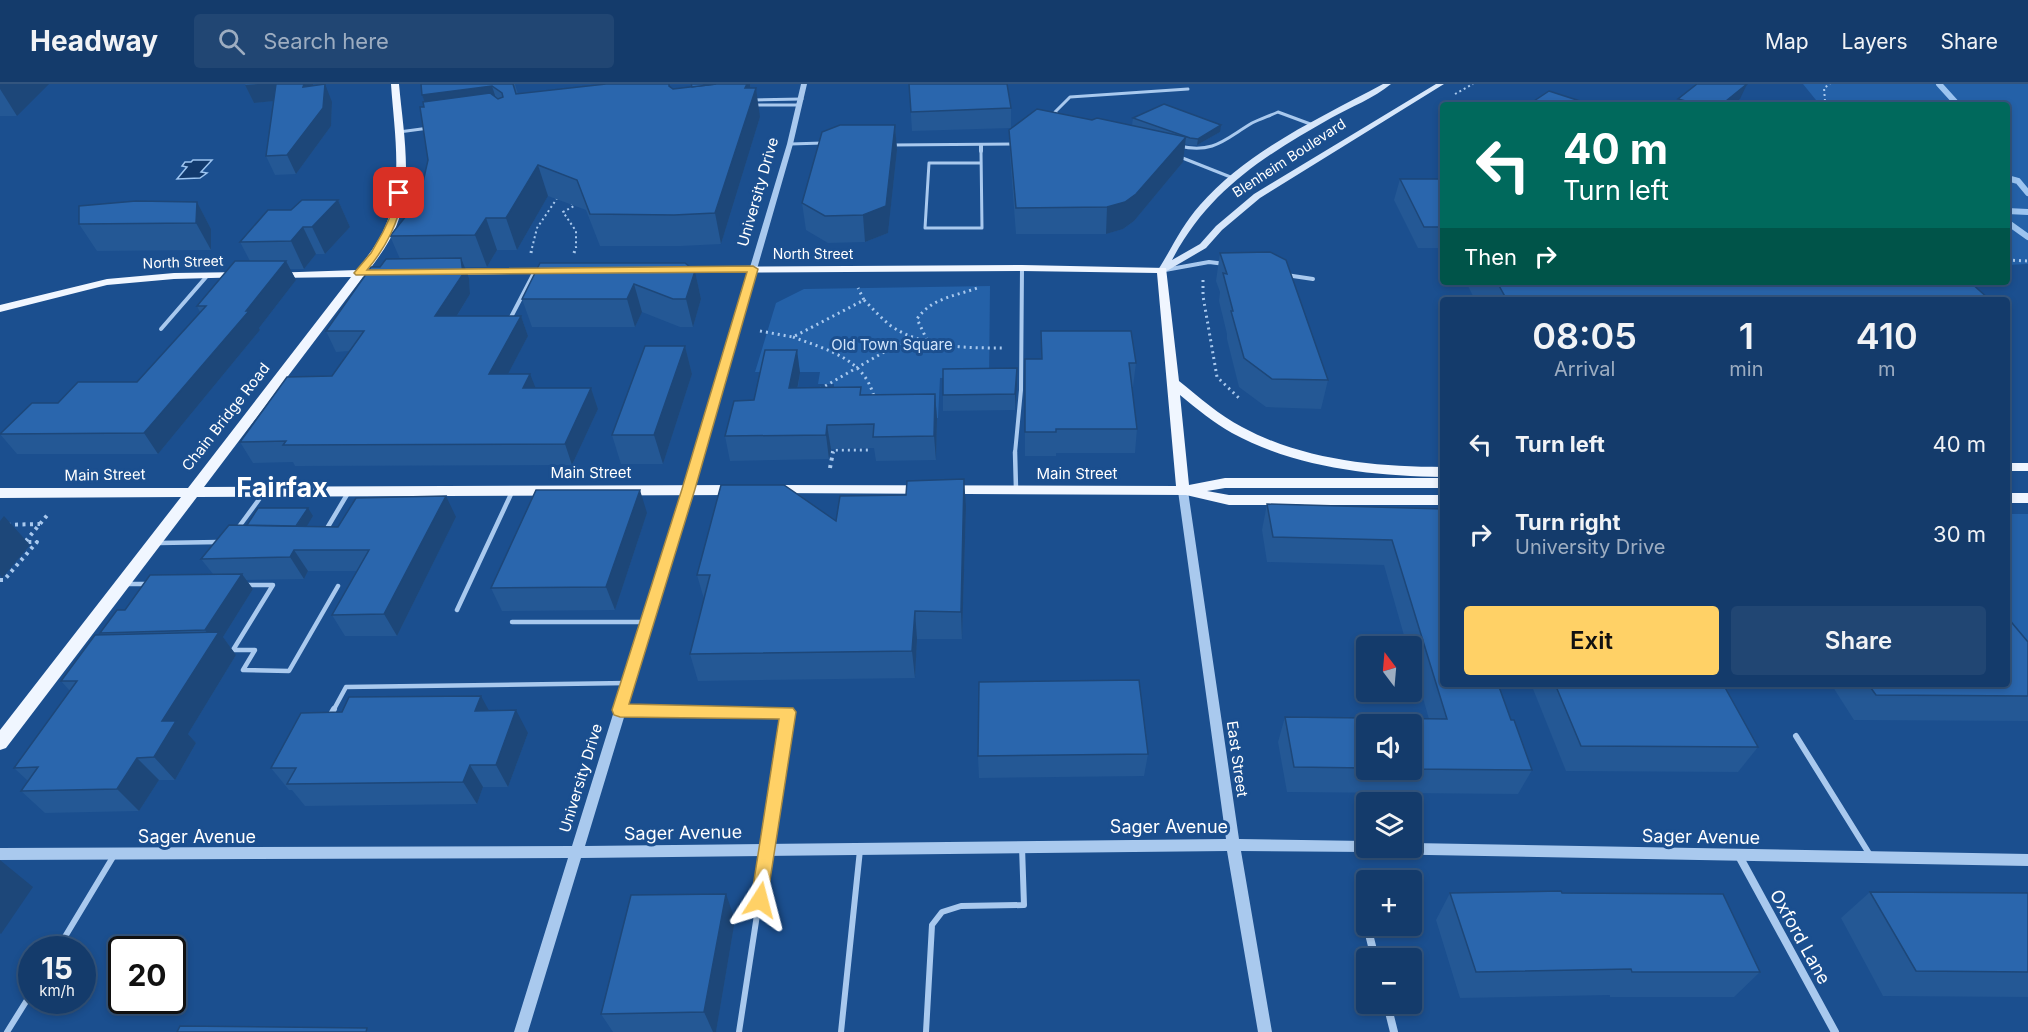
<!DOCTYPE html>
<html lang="en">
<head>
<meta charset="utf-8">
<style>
  :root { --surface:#143b6b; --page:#214673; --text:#f1f3f6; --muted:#9dadc1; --line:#33557e; --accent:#ffd166 }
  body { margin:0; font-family:Inter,sans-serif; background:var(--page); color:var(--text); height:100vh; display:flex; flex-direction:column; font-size:22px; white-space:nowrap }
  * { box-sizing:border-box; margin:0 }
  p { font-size:20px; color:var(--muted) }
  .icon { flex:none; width:33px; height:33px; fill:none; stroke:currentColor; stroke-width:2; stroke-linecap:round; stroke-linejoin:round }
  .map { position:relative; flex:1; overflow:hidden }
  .details { position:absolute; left:1440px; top:213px; width:570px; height:390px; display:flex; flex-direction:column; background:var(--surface); border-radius:6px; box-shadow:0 3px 9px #0003,0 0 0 2px var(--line) }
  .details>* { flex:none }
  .top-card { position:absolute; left:1440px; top:18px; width:570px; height:183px; border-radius:6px; box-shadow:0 3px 9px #0003,0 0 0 2px var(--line); background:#00695c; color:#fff; overflow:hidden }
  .needle { width:39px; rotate:344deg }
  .fabs { position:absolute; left:1356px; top:552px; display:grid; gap:12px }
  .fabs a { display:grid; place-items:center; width:66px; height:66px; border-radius:6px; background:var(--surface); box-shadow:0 3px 9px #0003,0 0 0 2px var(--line); font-size:30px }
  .speed { position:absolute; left:18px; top:852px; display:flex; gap:12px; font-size:30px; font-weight:700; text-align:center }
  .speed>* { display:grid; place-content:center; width:78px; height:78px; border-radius:50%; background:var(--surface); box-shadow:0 3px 9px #0003,0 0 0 2px var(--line); line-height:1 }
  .speed small { font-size:15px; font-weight:400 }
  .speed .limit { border:3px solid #111; border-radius:9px; background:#fff; color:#111 }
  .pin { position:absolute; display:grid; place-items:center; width:51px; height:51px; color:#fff; margin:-26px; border-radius:12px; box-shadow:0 3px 9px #0006 }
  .me { position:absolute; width:66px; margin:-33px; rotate:9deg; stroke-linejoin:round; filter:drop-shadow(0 0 4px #0008) }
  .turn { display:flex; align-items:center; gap:21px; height:126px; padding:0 24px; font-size:27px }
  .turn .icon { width:78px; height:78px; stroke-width:2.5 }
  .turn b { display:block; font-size:42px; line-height:51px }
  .then { display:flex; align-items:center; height:57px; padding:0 24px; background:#0003; gap:12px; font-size:22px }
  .eta { display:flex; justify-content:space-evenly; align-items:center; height:102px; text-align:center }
  .eta b { font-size:36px; font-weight:600; line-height:42px }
  .cta { display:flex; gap:12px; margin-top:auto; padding:12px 24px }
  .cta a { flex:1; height:69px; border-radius:6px; background:var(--accent); color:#111; font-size:24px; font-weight:600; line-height:69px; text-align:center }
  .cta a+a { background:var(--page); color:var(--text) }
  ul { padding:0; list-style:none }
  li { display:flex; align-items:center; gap:18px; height:90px; padding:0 24px }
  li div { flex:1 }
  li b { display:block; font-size:22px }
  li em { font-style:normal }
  header { display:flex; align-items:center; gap:36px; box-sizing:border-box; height:84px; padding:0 30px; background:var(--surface); border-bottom:2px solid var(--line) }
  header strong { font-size:28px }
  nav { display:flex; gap:33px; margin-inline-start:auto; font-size:21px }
  .search { width:420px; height:54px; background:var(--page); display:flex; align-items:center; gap:15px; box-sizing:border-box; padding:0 21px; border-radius:6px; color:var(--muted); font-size:22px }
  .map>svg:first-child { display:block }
  .green { fill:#2461a8 }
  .water { fill:#123a6d; stroke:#9cc4f0; stroke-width:1.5 }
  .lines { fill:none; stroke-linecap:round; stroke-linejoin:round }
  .stream { stroke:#9cc4f0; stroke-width:6 }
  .path-far2 { stroke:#a9c9ee; stroke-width:2; stroke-dasharray:2 3; stroke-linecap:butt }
  .path-far1 { stroke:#a9c9ee; stroke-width:3; stroke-dasharray:2 4; stroke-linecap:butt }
  .path { stroke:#a9c9ee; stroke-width:4; stroke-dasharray:3 4.5; stroke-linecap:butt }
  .service-far3 { stroke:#a9c9ee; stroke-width:3 }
  .service-far2 { stroke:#a9c9ee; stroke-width:4 }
  .service-far1 { stroke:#a9c9ee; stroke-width:4.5 }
  .service { stroke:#a9c9ee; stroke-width:6 }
  .minor-far1 { stroke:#a9c9ee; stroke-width:4 }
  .minor { stroke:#a9c9ee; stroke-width:8 }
  .tertiary { fill:#a9c9ee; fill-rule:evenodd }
  .secondary { fill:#d6e6fa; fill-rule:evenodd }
  .primary { fill:#f0f6ff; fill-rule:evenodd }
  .wall { fill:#245895; fill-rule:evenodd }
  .shaded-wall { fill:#1d4779 }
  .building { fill:#2a66ad; stroke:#1d4779; stroke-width:1.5 }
  .route { fill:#ffd166; stroke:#a68842; stroke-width:1.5 }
  .labels { text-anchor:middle; stroke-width:6; stroke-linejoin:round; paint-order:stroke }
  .far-street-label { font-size:14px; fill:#fff; stroke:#1b4f8f }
  .street-label { font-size:15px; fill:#fff; stroke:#1b4f8f }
  .park-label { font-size:15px; fill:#cfe3fa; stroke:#1b4f8f }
  .near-street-label { font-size:18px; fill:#fff; stroke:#1b4f8f }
  .town-label { font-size:27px; font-weight:bold; fill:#fff; stroke:#1b4f8f }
</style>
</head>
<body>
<header>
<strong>Headway</strong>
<div class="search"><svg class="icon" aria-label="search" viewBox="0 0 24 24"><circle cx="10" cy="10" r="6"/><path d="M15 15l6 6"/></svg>Search here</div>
<nav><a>Map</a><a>Layers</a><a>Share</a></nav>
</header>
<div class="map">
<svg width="2028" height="948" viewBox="0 0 2028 948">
  <rect width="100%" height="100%" fill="#1b4f8f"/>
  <g class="green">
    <polygon points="1803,0 2028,0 2028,180 2007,181 2007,21 1820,21"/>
    <polygon points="990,202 989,293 940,294 938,334 900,334 899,353 854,304 834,303 834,300 818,300 820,288 755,288 776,219 804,205"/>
    <polygon points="2007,430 2028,430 2028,565 2007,540"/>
  </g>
  <polygon class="water" points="193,76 212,76 201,88 207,89 200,94 177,95 187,83 182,82 185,78 191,78"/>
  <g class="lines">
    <g class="stream">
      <polyline points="1939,0 1958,21"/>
      <polyline points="2007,94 2018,97 2028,109"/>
      <polyline points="2007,127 2028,128"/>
      <polyline points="2007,138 2028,153"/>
    </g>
    <g class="path-far2">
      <polyline points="1455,10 1473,0"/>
      <polyline points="1828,21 1825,17 1824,4 1830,0"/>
      <polyline points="571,119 574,122 563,128 576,147 576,164"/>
      <polyline points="532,164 537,144 558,113"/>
    </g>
    <g class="path-far1">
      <polyline points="531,169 532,163"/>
      <polyline points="574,169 576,163"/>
      <polyline points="2007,176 2028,177"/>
      <polyline points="1203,196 1203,212 1217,293 1240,315"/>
      <path d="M864 216C873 225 881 234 891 242 924 264 967 264 1005 264"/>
      <polyline points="760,247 793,253 864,216 858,204"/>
      <path d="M793 253C827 266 864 274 874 313"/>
      <path d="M927 256 917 235C932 213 957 212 980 203"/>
      <polyline points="820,305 912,252"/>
      <polyline points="832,369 833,366 868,366 869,359"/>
    </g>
    <g class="path">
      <polyline points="830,384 833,368"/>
      <polyline points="0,441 40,440"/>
      <polyline points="0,496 4,496 37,458 25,458 49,429"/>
    </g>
    <g class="service-far3">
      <polyline points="751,16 802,15"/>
      <polyline points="753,21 800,21"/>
      <polyline points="1059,32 1055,28 1070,13 1188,5"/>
      <polyline points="399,48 429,44"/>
      <polyline points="790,60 823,59"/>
      <polyline points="892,61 1015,60"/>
      <path d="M1179 62C1214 70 1225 55 1252 39 1260 35 1269 32 1278 28L1313 41"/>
      <polyline points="981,67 982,144 925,144 929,79 981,79"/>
      <polyline points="1180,73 1233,94"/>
    </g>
    <g class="service-far2">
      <polyline points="1165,186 1209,178 1225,180"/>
      <polyline points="1286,191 1313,195"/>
      <polyline points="510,235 535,187"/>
      <polyline points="161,245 207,192"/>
      <polyline points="1015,369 1021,306 1022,184"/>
    </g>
    <g class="service-far1">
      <polyline points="1015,368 1016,405"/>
      <polyline points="238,444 263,410"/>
      <polyline points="326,446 348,409"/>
      <polyline points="158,459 219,458"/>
      <polyline points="127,500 149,500"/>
      <polyline points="244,501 273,501 233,566 255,566 243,586 289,587 338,502"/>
      <polyline points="457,526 512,408"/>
      <polyline points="512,538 647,538"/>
      <polyline points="622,626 651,627"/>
      <polyline points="333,627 346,603 628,599"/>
    </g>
    <g class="service">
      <polyline points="622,626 788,629 739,948"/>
      <polyline points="330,632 334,625"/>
      <polyline points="1796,652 1870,771"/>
      <polyline points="57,866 113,773"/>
      <polyline points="7,948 32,908"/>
      <polyline points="841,948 860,766"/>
      <polyline points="926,948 932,841 942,828 961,822 1024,821 1022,763"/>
    </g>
    <polyline class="minor-far1" points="981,61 981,67"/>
    <g class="minor">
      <polyline points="1739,772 1835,948"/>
      <polyline points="1368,846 1375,874"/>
      <polyline points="1387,920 1394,948"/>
    </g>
    <polygon class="tertiary" points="801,0 807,0 793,60 700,383 585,762 1226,755 1178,407 1183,404 1188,407 1239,755 1366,757 1366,764 1412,764 1412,759 2028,770 2028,782 1373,770 1368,768 1241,767 1272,948 1258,948 1227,767 581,774 528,948 514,948 568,774 0,776 0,764 572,762 690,383 787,60"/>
    <path class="secondary" d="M1383 0H1391C1374 14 1351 23 1331 34 1264 72 1209 106 1172 176L1200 160 1216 142 1254 110 1436 0H1444L1260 114 1222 146 1206 164 1165 188H1159L1158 186C1172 164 1182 141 1200 121 1248 66 1320 34 1383 0Z"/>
    <g class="primary">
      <path d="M391 0H399C403 46 414 99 396 143 389 159 379 173 369 186H388L394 189 388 192 363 193 204 403 739 401 746 406 739 411 197 413 6 664 0 666V646L181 413 0 414V404H188L351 193 274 194 268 191 270 189 357 186C367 173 378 159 385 143 404 99 394 46 391 0Z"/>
      <path d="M1022 181 1166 184 1179 297C1199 313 1219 331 1242 343 1303 376 1375 383 1443 383V393C1372 392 1296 384 1232 349 1214 339 1197 325 1180 311L1189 401 1225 394H1443V404H1225L1207 407 1229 411H1443V421H1229L1186 411 767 409 765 406 767 403 772 401 1176 402 1157 189 1022 187 673 189 667 186 673 183Z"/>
      <polygon points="556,184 562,187 560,189 448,191 442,188 448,185"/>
      <polygon points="244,188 248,189 248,193 174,195 107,201 0,228 0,221 107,195 174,189"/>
      <rect x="2007" y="379" width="21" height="8"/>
      <rect x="2007" y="409" width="21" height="10"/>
    </g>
  </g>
  <g class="wall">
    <polygon points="0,0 17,32 0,32"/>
    <polygon points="246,0 313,0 313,2 332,18 331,42 296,90 275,91 266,72 273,17 254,19 245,1"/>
    <polygon points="421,0 515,0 518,10 671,4 673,5 691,3 690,0 750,0 760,33 721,160 681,162 600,162 586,126 548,112 517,166 497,166 487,183 465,183 469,194 470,210 457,232 521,232 528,252 508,290 536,304 591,304 598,325 572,381 295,382 293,378 253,379 240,358 332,292 349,267 336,268 326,247 380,183 400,175 390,152 419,116 428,76 424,23 425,18 422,11"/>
    <polygon points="909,0 1011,24 1011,44 912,47"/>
    <polygon points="1678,15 1740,15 1733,21 1676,21"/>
    <polygon points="1133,34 1220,48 1197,61 1189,61 1185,60 1183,78 1134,137 1123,145 1106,150 1016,150 1010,71 1009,46 1092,36 1132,41"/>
    <polygon points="895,41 897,66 888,149 865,158 828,159 806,146 802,119"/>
    <polygon points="1400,95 1443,95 1443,164 1418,164 1394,116"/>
    <polygon points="338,116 350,143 325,170 316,170 304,185 290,185 296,196 259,244 260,246 158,370 17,370 0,350 58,319 137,298 200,228 197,222 250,177 240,158 291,126"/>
    <polygon points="197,118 211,145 211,166 97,167 79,140"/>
    <polygon points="1220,169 1328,296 1321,325 1266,323 1239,303 1227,255 1227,250 1219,217 1220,208 1216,197"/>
    <polygon points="695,187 701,215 693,243 680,243 642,228 635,243 532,243 522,215"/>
    <polygon points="1466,198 1970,198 1990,216 1475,216"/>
    <polygon points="1041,247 1136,279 1133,303 1132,303 1137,345 1135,369 1056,369 1056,372 1025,372 1025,275 1041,275"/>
    <polygon points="685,262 692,290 663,380 621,380 612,351"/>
    <polygon points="797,266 800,289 798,304 862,311 935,310 937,334 936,376 876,377 874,364 831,365 829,375 730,377 725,352"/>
    <polygon points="1017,284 1015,326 943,327 943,311"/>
    <path d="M1267 420 1443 425V600L1511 636 1532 686 1518 710 1287 708 1278 658 1285 633 1429 635 1412 576V562H1407L1384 481 1267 478 1262 446ZM1366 640H1412V686H1366Z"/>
    <polygon points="966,423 962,555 917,555 915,594 698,597 690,570 704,515 697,491 836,437"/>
    <polygon points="647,429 615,526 502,527 491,504"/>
    <polygon points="313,432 306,442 338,443 456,433 397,552 345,552 332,531 357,487 308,487 304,495 246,496 253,505 223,553 236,571 188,650 196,659 175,696 159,696 139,727 45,729 21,707 28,697 14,684 70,607 61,597 101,551 100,549 213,490 201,475 247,441"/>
    <polygon points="2028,558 2028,637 1854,636 1831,600 2007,600"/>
    <polygon points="1531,600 1723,600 1758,663 1738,688 1566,687"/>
    <polygon points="489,627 528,649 508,703 483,703 477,720 305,722 292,706 289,706 271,684"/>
    <polygon points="1148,670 1144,692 979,694 978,672"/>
    <polygon points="1870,808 2028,809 2028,913 1883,912 1841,834"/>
    <polygon points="1450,809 1562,809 1760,888 1734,913 1610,913 1610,911 1460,914 1436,836"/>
    <polygon points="735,836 716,948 613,948 601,930"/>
  </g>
  <g class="shaded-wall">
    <polygon points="0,0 49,0 17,32 0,5"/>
    <polygon points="259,0 277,0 284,16 254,19 245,1"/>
    <polygon points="304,0 313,0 311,21 303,3"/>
    <polygon points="325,0 332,18 331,42 296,90 287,71"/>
    <polygon points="741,0 750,0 752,14 756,4 760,33 721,160 715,129"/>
    <polygon points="1747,0 1740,15 1733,21 1721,21"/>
    <polygon points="492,2 501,30 433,40 422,11"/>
    <polygon points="895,41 897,66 888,149 865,158 863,131"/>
    <polygon points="1221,41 1220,48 1197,61 1198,55"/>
    <polygon points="1186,53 1183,78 1134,137 1123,145 1106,150 1107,123"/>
    <polygon points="538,81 548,112 517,166 506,134"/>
    <polygon points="338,116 350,143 325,170 312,143"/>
    <polygon points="197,118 211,145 211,166 196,139"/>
    <polygon points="486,134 497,166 487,183 475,151"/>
    <polygon points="303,143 316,170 304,185 291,157"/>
    <polygon points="461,174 469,194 470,210 444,253 435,232"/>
    <polygon points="286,177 296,196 259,244 260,246 158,370 144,349 246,227"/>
    <polygon points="695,187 701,215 693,243 686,215"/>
    <polygon points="634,200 642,228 635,243 627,215"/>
    <polygon points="521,232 528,252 497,311 489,290"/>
    <polygon points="685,262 692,290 663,380 654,351"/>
    <polygon points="797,266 800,289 793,328 789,304"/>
    <polygon points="1017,284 1017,299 1015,326 1015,310"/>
    <polygon points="530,290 538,310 523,304"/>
    <polygon points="591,304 598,325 572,381 565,360"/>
    <polygon points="935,310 937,334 936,376 934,352"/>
    <polygon points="827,341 831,365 829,375 826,351"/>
    <polygon points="964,395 966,423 962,555 961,528"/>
    <polygon points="640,406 647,429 615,526 606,503"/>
    <polygon points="446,412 456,433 397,552 384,530"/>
    <polygon points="308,424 313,432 300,453 295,445"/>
    <polygon points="4,432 30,461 2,494 0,491 0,437"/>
    <polygon points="294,466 308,487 304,495 290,473"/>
    <polygon points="242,490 253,505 223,553 236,571 188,650 196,659 175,696 154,673 162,637 213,557 205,546"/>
    <polygon points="915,527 917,555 915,594 912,567"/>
    <polygon points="481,612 493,634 475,627"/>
    <polygon points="516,626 528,649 508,703 496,681"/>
    <polygon points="137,674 159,696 139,727 117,705"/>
    <polygon points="470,681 483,703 477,720 463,698"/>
    <polygon points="0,776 33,803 1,850 0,849"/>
    <polygon points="726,810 735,836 716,948 713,948 704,928"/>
  </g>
  <g class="building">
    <polygon points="276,0 304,0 303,3 325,0 323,24 287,71 266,72"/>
    <polygon points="421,0 513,0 516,10 606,0 669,0 669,2 673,5 716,0 747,0 745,4 756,4 715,129 674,131 590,130 577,96 538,81 506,134 486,134 475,151 390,152 419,116 428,76 420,23 424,23 423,18 490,9 498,15 503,13 502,9 492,2 422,11"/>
    <polygon points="691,0 716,0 692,3"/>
    <polygon points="909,0 1007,0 1011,24 911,28"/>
    <polygon points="1697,0 1747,0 1721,21 1680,21 1686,17 1678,15"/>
    <polygon points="1549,7 1583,18 1577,21 1528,21"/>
    <polygon points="1164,20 1221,41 1198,55 1190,54 1133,34"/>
    <polygon points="1037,25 1092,36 1097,34 1186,53 1136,110 1125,118 1107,123 1016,124 1009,46"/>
    <polygon points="840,41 895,41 886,122 863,131 825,132 802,119 822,48"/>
    <polygon points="1400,95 1443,95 1443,143 1424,143"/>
    <polygon points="302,116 338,116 312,143 303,143 291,157 240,158 268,126 291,126"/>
    <polygon points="136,117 197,118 196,139 79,140 79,122"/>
    <polygon points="1270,168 1286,176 1328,296 1272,295 1244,274 1231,227 1233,227 1223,189 1227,190 1220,169"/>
    <polygon points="461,174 463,190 435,232 521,232 489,290 530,290 523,304 591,304 565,360 283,361 286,357 240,358 287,293 332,292 364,247 326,247 371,183 380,183 386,175"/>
    <polygon points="235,177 286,177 246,227 249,227 144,349 0,350 32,319 58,319 78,298 137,298 206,222 197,222"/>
    <polygon points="540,179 685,179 695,187 686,215 673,215 634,200 627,215 522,215"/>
    <polygon points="1497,198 1970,198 1990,216 1507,216"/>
    <polygon points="1041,247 1131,247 1136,279 1129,279 1137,345 1056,345 1056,348 1025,348 1025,275 1042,275"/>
    <polygon points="645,262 685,262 654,351 612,351"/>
    <polygon points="765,266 797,266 789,304 861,303 860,311 935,310 934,352 873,353 874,340 827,341 826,351 725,352 734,317 754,316"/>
    <polygon points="1017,284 1015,310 943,311 943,285"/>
    <polygon points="964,395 961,528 915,527 912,567 690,570 710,491 697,491 721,401 784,401 836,437 840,412 906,411 907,397"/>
    <polygon points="536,406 640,406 606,503 491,504"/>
    <polygon points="446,412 384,530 332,531 369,466 294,466 290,473 201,475 229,441 338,443 356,414"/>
    <polygon points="1267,420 1443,425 1443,600 1498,600 1511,636 1514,636 1532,686 1412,685 1412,640 1366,640 1366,684 1294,683 1285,633 1447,635 1392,456 1273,453"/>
    <polygon points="258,424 308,424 296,442 247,441"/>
    <polygon points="242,490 205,546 100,549 117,526 125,526 150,491"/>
    <polygon points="2007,533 2028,558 2028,612 1876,611 1868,600 2007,600"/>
    <polygon points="219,548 162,637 176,637 154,673 137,674 117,705 21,707 38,683 14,684 77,597 61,597 95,551"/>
    <polygon points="1139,596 1148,670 978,672 979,598"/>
    <polygon points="1555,600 1723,600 1758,663 1581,662"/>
    <polygon points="481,612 475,627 516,626 496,681 470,681 463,698 287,700 296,684 271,684 301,629 342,628 349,613"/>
    <polygon points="1561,807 1562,809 1723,810 1760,888 1632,888 1631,885 1476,888 1450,809"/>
    <polygon points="1870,808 2028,809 2028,888 1916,887"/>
    <polygon points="726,810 704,928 601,930 631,811"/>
    <polygon points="180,942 367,944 366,948 177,948"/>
  </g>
  <path class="route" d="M396 107 404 109C398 139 387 162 367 186L753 182 758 185 695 405 629 620 793 624 796 628 766 822 760 824 754 822 751 816 779 635 620 633 614 631 612 626 682 405 747 188 356 191 354 189 371 169 383 148 389 135Z"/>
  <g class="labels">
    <g class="far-street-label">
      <text transform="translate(1289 74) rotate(-33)" y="5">Blenheim Boulevard</text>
      <text x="813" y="175">North Street</text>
      <text transform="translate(183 178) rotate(-2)" y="5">North Street</text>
    </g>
    <g class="street-label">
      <text transform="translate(758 108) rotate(-74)" y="5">University Drive</text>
      <text transform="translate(226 333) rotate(-52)" y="5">Chain Bridge Road</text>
      <text x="591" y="394">Main Street</text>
      <text x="1077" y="395">Main Street</text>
      <text transform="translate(105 391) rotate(-1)" y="5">Main Street</text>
      <text transform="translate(1237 675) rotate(82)" y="5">East Street</text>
      <text transform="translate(581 694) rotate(-73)" y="5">University Drive</text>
    </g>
    <g class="park-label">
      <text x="892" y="266">Old Town Square</text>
    </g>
    <g class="near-street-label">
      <text x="1169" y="749">Sager Avenue</text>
      <text transform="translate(683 749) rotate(-1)" y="6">Sager Avenue</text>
      <text x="197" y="759">Sager Avenue</text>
      <text transform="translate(1701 753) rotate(1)" y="6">Sager Avenue</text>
      <text transform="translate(1800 853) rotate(61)" y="6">Oxford Lane</text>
    </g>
    <g class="town-label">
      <text x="282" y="413">Fairfax</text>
    </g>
  </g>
</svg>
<div class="fabs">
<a><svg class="needle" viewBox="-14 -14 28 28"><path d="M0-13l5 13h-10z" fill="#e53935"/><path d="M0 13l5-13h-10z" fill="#9dadc1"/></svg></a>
<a><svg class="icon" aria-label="sound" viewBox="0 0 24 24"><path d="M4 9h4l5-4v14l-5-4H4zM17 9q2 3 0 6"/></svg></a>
<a><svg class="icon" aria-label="layers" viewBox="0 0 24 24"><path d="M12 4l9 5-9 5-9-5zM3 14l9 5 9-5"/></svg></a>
<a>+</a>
<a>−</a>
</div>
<div class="speed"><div>15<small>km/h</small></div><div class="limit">20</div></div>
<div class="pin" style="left:399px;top:109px;background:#d93025"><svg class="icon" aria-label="arrive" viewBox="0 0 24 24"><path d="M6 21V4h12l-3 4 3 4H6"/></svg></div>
<svg class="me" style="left:760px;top:816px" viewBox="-20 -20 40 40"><path d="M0-17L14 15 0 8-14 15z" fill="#ffd166" stroke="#fff" stroke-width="4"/></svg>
<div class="top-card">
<div class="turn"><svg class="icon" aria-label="left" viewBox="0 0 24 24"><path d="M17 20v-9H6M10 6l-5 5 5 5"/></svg><div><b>40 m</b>Turn left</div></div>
<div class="then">Then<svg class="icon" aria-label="right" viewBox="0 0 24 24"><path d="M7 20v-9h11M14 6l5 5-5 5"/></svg></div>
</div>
<section class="details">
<div class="eta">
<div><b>08:05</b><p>Arrival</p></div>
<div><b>1</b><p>min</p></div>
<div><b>410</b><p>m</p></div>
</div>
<ul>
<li><svg class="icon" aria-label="left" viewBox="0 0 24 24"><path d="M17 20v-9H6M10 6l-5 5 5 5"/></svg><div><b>Turn left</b></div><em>40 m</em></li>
<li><svg class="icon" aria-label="right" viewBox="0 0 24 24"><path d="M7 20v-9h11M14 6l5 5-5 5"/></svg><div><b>Turn right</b><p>University Drive</p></div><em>30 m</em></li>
</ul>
<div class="cta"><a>Exit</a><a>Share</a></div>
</section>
</div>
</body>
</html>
